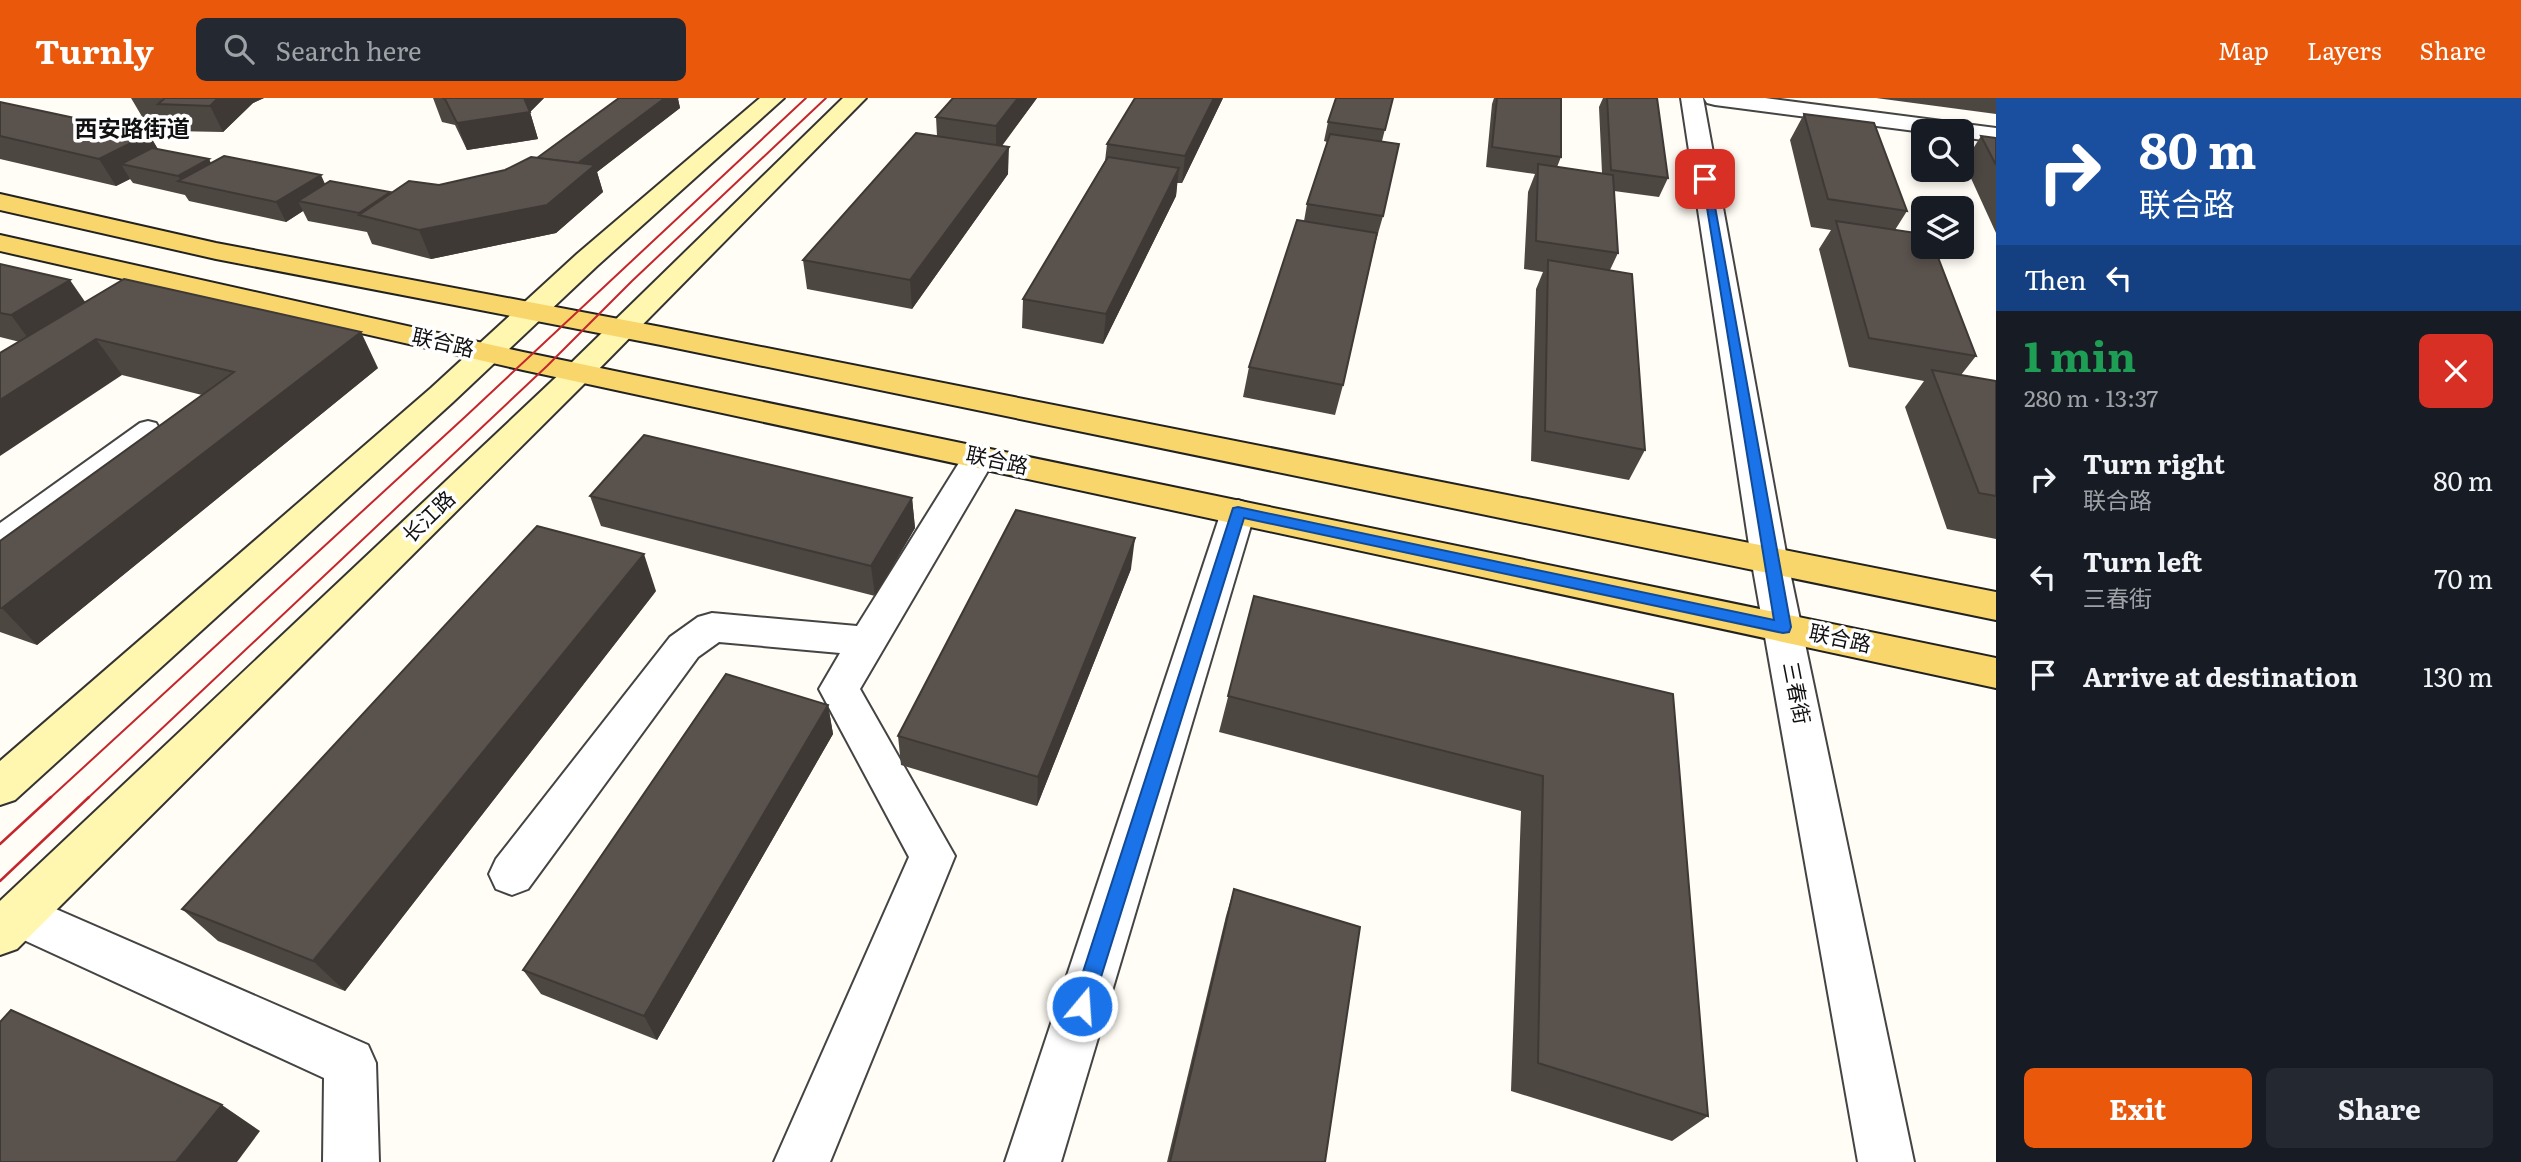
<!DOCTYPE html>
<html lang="en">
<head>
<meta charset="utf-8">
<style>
  :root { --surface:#171b24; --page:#242831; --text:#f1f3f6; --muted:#9ea1a6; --accent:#ea580c }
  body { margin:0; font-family:Literata,"Noto Sans SC",serif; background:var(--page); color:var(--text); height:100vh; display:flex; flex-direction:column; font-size:26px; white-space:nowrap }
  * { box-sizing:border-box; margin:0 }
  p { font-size:23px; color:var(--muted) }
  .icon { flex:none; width:38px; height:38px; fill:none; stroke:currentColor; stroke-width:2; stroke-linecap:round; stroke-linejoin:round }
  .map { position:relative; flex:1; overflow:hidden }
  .details { display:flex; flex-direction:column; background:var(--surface); width:525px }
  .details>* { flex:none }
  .banner { background:#1a4fa0; color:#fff; overflow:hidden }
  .buttons { position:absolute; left:1911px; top:21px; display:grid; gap:14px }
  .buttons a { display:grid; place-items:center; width:63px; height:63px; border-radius:10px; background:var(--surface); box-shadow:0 4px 10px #0003; font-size:35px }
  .pin { position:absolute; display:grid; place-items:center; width:60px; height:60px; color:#fff; margin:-30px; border-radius:14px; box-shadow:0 4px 10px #0006 }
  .me { position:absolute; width:77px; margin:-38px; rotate:18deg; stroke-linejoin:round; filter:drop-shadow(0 0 5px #0008) }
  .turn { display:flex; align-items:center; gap:24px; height:147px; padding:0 28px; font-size:32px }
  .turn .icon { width:91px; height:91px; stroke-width:2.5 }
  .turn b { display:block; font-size:49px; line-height:60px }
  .then { display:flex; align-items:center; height:66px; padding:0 28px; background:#0003; gap:14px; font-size:26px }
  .round { display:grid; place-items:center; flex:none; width:74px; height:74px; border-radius:10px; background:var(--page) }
  .headline { display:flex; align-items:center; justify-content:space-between; height:119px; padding:0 28px }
  h1 { font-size:42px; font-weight:700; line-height:52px; color:#1e9e55 }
  .primary-button { display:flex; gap:14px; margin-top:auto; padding:14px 28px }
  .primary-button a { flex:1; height:80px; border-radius:10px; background:var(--accent); color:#fff; font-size:28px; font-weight:700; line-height:80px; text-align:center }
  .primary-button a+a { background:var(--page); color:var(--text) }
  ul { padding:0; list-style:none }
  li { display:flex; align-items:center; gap:21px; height:98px; padding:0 28px }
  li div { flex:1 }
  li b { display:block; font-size:26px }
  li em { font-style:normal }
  header { display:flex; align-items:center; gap:42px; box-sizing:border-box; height:98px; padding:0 35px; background:var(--accent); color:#fff }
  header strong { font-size:33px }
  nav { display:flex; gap:38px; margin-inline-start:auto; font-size:24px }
  .search { width:490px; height:63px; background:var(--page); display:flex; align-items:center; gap:18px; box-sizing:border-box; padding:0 24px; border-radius:10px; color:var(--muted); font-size:26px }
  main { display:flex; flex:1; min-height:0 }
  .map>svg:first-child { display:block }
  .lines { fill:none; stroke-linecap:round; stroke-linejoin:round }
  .lane-casing { stroke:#444; stroke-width:4 }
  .street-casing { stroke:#444; stroke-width:4 }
  .secondary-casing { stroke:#333; stroke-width:4 }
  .primary-casing { stroke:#222; stroke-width:4 }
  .lane { fill:#fff; fill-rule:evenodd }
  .street { fill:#fff; fill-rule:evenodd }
  .secondary { fill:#fff6b0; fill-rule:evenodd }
  .primary { fill:#f9d66b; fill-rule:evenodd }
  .tram-far1 { stroke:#c4262e; stroke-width:2 }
  .tram { stroke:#c4262e; stroke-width:2.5 }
  .wall { fill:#4d4742 }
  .shaded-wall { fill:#3f3936 }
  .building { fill:#5a524d; stroke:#3f3936; stroke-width:2 }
  .route { fill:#1a73e8; stroke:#114b97; stroke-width:2 }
  .labels { text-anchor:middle; stroke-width:7; stroke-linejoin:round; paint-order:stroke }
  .street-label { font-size:21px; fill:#111; stroke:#fff }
  .far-district-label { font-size:23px; font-weight:bold; fill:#111; stroke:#fff }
</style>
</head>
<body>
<header>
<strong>Turnly</strong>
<div class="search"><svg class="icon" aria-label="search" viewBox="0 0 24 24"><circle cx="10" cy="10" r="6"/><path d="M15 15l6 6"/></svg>Search here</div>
<nav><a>Map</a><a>Layers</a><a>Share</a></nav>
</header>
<main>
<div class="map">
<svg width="1996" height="1064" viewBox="0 0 1996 1064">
  <rect width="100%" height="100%" fill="#fffdf5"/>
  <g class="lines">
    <defs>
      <polygon id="lane" points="148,323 156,325 159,330 156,335 9,443 0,445 0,425 140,325"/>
      <g id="street">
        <polygon points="1681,0 1703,0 1787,460 1914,1064 1858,1064 1751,460"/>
        <polygon points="1704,0 1765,0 1996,30 1996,44 1962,39 1962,33 1923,34 1715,7 1707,5"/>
        <polygon points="979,348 991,352 996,359 860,591 955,758 830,1064 774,1064 909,759 819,591 840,555 719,544 698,559 528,791 512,797 496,791 489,776 496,761 670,539 698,519 712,515 857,528 967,352"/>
        <polygon points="1238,402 1250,406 1255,414 1061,1064 1005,1064 1221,414 1226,406"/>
        <polygon points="19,795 368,947 376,965 379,1064 323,1064 324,980 2,832 0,807 2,802"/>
      </g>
      <g id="secondary">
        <polygon points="760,0 784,0 597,168 453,304 15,702 0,707 0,663 431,290 577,156"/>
        <polygon points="843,0 866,0 590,280 17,851 0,857 0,803 568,268"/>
      </g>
      <g id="primary">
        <polygon points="0,96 216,145 661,229 1996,494 1996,522 661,247 216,161 0,112"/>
        <polygon points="0,137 523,254 1996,560 1996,590 523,272 0,153"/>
      </g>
    </defs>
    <use href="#lane" class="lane-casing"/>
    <use href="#street" class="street-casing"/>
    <use href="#secondary" class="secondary-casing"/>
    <use href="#primary" class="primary-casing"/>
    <use href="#lane" class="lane"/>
    <use href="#street" class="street"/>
    <use href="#secondary" class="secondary"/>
    <use href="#primary" class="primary"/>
    <g class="tram-far1">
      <polyline points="49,701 466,318 806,0"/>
      <polyline points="87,701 547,268 632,183 826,0"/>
    </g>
    <g class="tram">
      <polyline points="0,746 51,699"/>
      <polyline points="0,783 89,699"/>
    </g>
  </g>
  <g class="wall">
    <polygon points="131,0 264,0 253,5 223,34 172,33 168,25 144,22"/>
    <polygon points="433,0 544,0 530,14 538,41 467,52 455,27 442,24"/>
    <polygon points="953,0 1037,0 1002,48 1008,76 912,211 807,191 803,162 937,38 936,19"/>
    <polygon points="1223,0 1182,85 1177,85 1176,98 1103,246 1022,230 1023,201 1105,63 1107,46"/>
    <polygon points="1393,0 1382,43 1383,118 1375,146 1343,287 1335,317 1243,299 1249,269 1304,123 1307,106 1327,44 1324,43 1328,24"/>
    <polygon points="1494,0 1561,0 1561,59 1557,69 1602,75 1599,9 1603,0 1657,0 1668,80 1659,99 1614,93 1618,155 1610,172 1645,352 1629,382 1531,363 1536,191 1543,174 1524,171 1528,94 1535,76 1486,69 1492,6"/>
    <polygon points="1876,0 1996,0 1996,16"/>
    <polygon points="678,1 680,10 597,74 603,94 556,135 431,161 372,146 367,134 308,123 303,113 286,124 189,103 185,97 133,85 130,81 116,88 0,61 0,4 149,36 158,51 209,61 210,65 325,86 390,94 390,95 439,87 505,72 537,60"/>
    <polygon points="1804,16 1907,113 1895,132 1976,258 1961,277 1996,283 1996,441 1947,431 1905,309 1924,283 1849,269 1819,151 1831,132 1811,129 1790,42"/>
    <polygon points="1981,38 1996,40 1996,135 1964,65"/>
    <polygon points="0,166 85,204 378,270 37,547 0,534 0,443 202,297 122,277 20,244 0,239"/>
    <polygon points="590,398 912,400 915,430 875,498 601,428"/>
    <polygon points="1131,471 1037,708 901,667 898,638"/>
    <polygon points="656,493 345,893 218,843 182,811"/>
    <polygon points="1254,498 1673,596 1708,1018 1672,1043 1511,993 1521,713 1219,634"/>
    <polygon points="828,607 833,636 657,942 541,896 523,872"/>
    <polygon points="1234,791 1325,1064 1167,1064 1226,818"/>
  </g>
  <g class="shaded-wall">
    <polygon points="218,0 264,0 253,5 223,34 210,8"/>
    <polygon points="523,0 544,0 530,14 538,41 467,52 457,25"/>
    <polygon points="665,0 679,0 678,1 680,10 597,74 603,94 556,135 431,161 419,132 574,68"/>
    <polygon points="1018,0 1037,0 996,55 996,28"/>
    <polygon points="1214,0 1223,0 1182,85 1185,58"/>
    <polygon points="149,36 164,63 121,66 130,81 116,88 99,61"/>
    <polygon points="1009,49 1008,76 912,211 910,182"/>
    <polygon points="209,61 219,81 182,84 178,78"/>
    <polygon points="1179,70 1176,98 1103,246 1106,216"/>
    <polygon points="321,77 330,97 298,103 303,113 286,124 276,104"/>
    <polygon points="390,94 398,114 361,118 359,115"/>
    <polygon points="70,182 90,211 33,247 11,217"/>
    <polygon points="361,234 378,270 37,547 2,510"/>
    <polygon points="96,241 122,277 0,358 0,302"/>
    <polygon points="912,400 915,430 875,498 871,468"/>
    <polygon points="1135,440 1131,471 1037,708 1038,679"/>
    <polygon points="644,456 656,493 345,893 313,863"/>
    <polygon points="828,607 833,636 657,942 644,918"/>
    <polygon points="222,1007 260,1033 237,1064 176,1064"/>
  </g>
  <g class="building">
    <polygon points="163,0 218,0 210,8 158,6 165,0"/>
    <polygon points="442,0 524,0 530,14 457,25 445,1"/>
    <polygon points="619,0 665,0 578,65 537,60"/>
    <polygon points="953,0 1018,0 996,28 936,19"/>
    <polygon points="1135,0 1214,0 1185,58 1107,46"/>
    <polygon points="1336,0 1393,0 1385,32 1328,24"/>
    <polygon points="1497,0 1561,0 1561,59 1492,49"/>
    <polygon points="1607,0 1657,0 1668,80 1611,72"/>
    <polygon points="0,4 149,36 99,61 0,38"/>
    <polygon points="1804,16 1874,25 1907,113 1828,101"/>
    <polygon points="916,35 1009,49 910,182 803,162"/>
    <polygon points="1330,36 1399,46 1383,118 1307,106"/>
    <polygon points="1981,38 1996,40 1996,67"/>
    <polygon points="152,50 209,61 178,78 121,66"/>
    <polygon points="224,58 321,77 276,104 178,83"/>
    <polygon points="531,59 595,67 547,107 419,132 359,117 409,83 439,87 505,72"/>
    <polygon points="1108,59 1179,70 1106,216 1023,201"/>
    <polygon points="1538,66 1613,77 1618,155 1536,143"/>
    <polygon points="330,83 390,94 359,115 298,103"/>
    <polygon points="1297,122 1377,135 1343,287 1249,269"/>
    <polygon points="1836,123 1923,136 1923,149 1934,149 1976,258 1869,240"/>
    <polygon points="1548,162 1632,176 1645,352 1545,333"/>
    <polygon points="0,166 70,182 11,217 0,215"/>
    <polygon points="124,181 361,234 2,510 0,510 0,443 234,274 96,241 0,302 0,255"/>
    <polygon points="1932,272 1996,283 1996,398 1979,395"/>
    <polygon points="644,337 912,400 871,468 590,398"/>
    <polygon points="1016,412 1135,440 1038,679 898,638"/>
    <polygon points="537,428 644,456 313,863 182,811"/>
    <polygon points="1254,498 1673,596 1708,1018 1538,965 1543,678 1228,598"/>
    <polygon points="726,576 828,607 644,918 523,872"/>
    <polygon points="1234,791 1360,829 1325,1064 1170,1064"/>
    <polygon points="11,912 222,1007 176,1064 0,1064 0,924"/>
  </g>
  <polygon class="route" points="1702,79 1710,81 1791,529 1789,534 1783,535 1244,420 1092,908 1089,915 1082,918 1075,915 1072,908 1233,410 1238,409 1774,522"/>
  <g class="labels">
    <g class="street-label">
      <text transform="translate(443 245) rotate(13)" y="7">联合路</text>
      <text transform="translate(997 363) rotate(12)" y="7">联合路</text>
      <text transform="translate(429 419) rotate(-44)" y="7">长江路</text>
      <text transform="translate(1840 541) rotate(12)" y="7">联合路</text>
      <text transform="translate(1796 595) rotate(79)" y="7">三春街</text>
    </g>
    <g class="far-district-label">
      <text x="132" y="39">西安路街道</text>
    </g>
  </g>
</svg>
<div class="buttons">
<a><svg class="icon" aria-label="search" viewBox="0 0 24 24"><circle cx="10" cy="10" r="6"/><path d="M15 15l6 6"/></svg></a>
<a><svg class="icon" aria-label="layers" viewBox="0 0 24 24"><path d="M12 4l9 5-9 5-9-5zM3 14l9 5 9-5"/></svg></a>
</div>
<div class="pin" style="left:1705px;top:81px;background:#d93025"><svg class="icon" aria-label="arrive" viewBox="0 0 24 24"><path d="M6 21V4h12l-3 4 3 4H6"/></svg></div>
<svg class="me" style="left:1082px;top:908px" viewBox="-20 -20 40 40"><circle r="17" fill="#1a73e8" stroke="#fff" stroke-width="3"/><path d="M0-11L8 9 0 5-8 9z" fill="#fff"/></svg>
</div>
<section class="details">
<div class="banner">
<div class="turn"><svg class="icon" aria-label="right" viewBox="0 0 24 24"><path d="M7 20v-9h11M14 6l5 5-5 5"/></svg><div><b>80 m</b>联合路</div></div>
<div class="then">Then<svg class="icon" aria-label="left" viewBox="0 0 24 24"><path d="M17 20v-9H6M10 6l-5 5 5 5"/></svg></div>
</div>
<div class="headline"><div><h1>1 min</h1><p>280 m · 13:37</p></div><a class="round" style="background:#d93025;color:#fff"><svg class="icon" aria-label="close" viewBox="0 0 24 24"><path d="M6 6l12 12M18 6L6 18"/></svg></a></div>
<ul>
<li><svg class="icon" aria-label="right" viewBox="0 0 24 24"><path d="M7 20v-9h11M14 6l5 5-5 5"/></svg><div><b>Turn right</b><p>联合路</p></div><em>80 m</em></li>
<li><svg class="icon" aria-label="left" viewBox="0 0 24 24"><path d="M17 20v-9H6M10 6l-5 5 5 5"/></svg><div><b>Turn left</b><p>三春街</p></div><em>70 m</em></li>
<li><svg class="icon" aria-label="arrive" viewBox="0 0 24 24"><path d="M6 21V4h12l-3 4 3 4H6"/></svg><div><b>Arrive at destination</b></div><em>130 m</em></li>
</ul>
<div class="primary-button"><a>Exit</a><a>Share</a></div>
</section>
</main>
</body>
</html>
